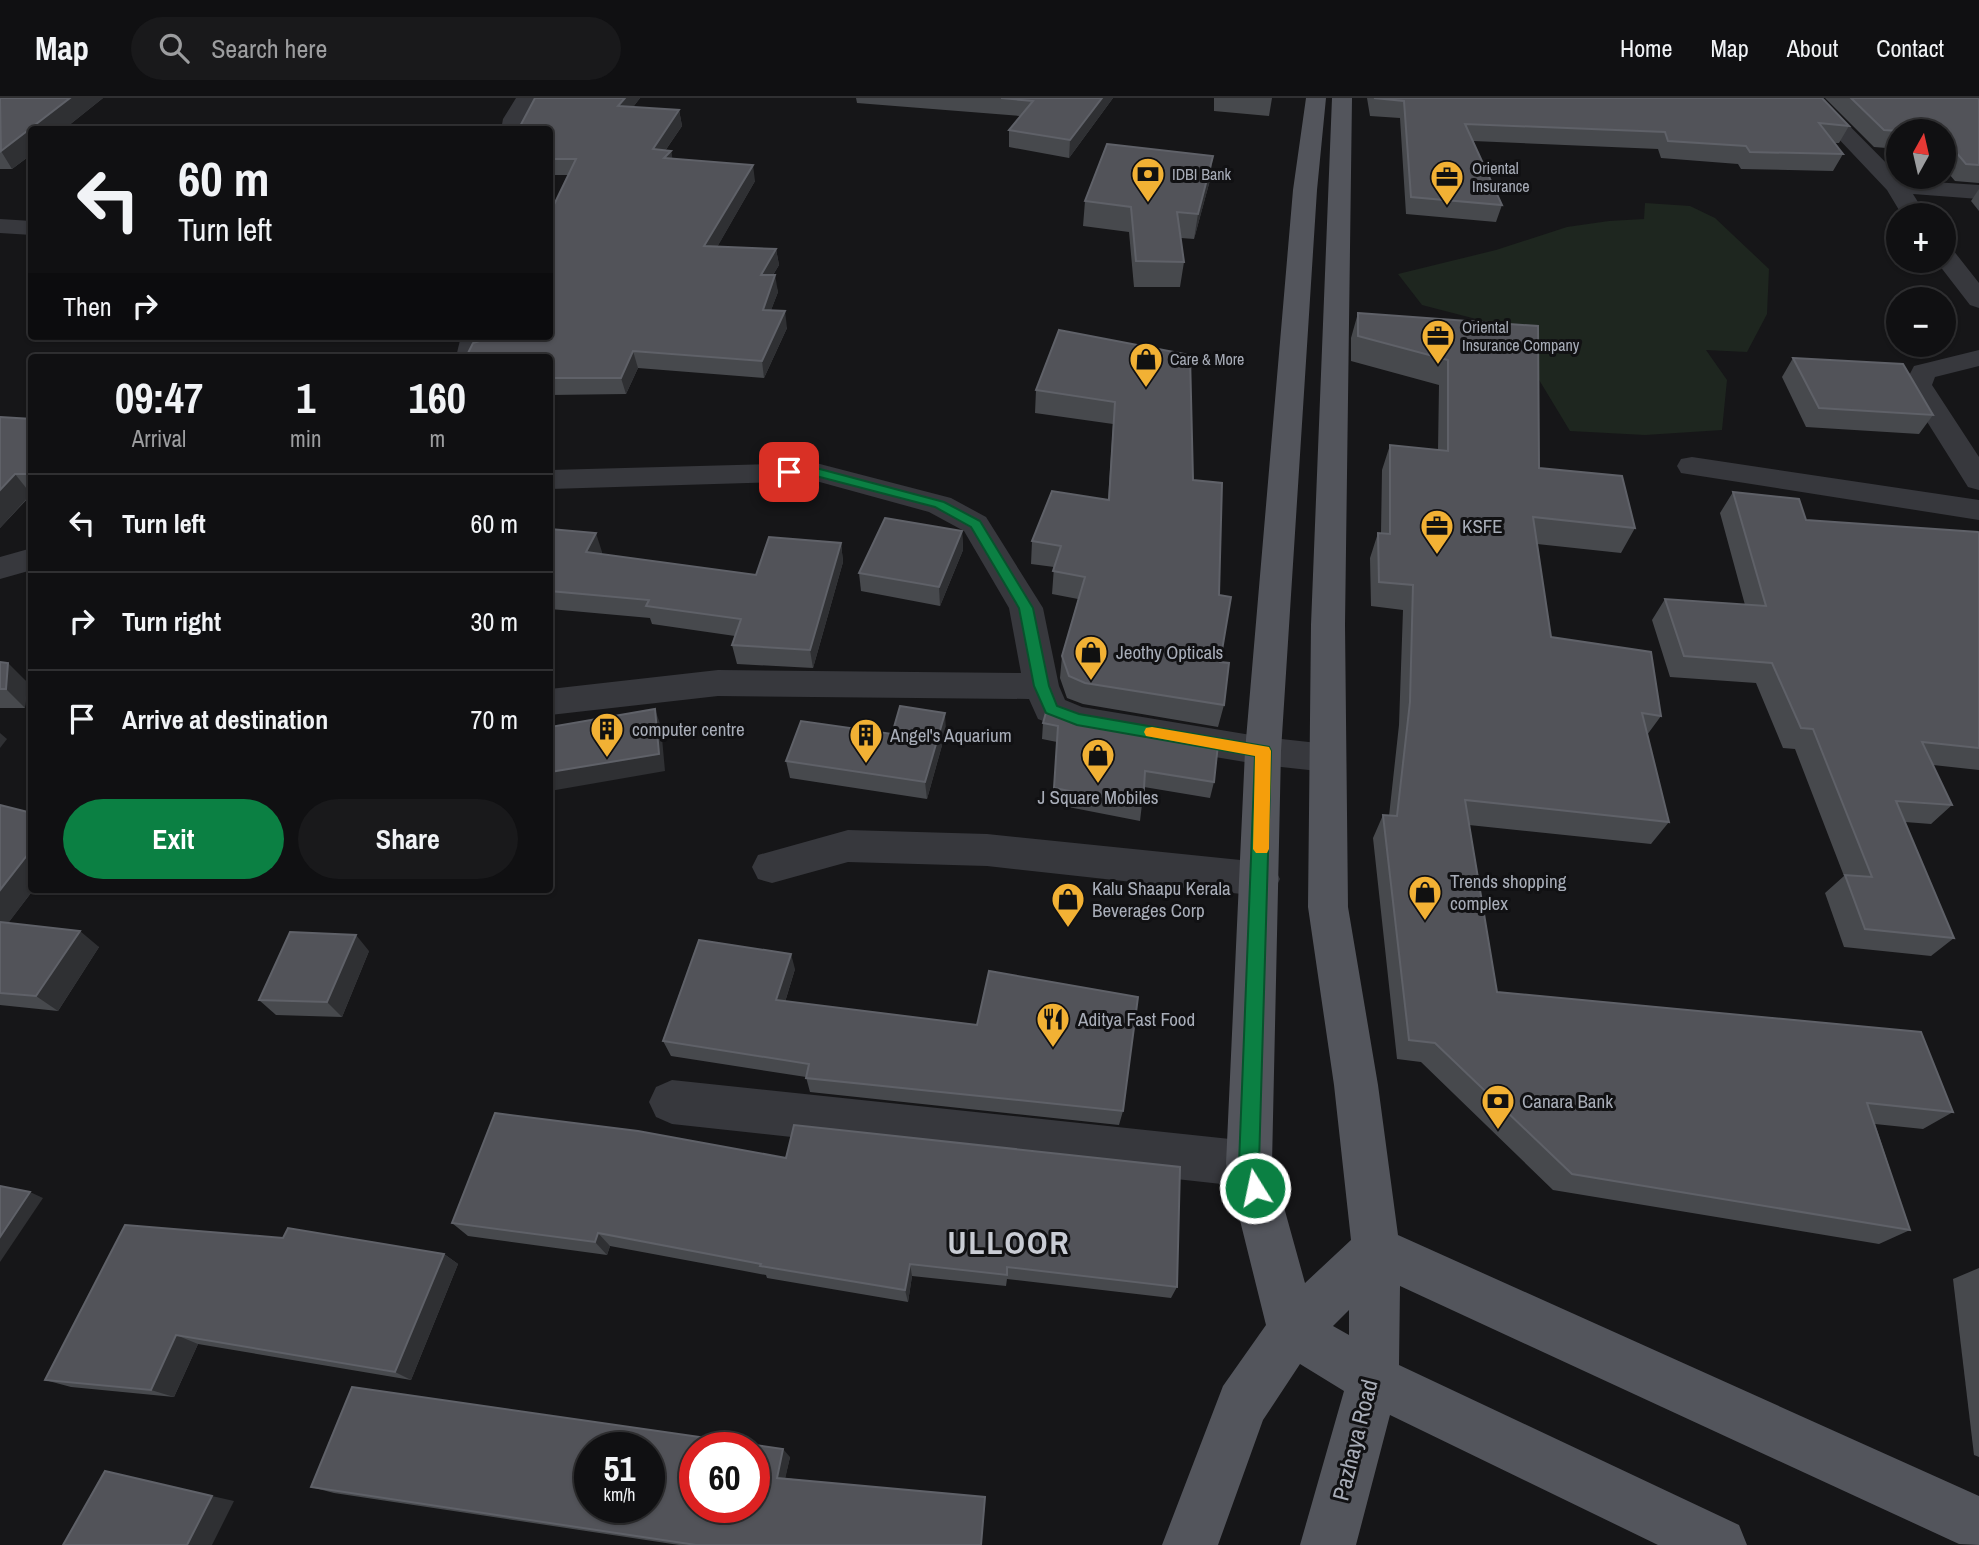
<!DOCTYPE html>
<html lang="en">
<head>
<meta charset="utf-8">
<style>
  :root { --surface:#101012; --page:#19191b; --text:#f1f3f6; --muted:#9c9d9f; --line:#303032; --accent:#0b8043 }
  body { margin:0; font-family:"Archivo Narrow",sans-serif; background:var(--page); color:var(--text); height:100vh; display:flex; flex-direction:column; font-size:26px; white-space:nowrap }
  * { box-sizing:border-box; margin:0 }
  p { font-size:23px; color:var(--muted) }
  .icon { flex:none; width:38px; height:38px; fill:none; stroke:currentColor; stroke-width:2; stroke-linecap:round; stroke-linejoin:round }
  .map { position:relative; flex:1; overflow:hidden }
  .panel { position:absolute; left:28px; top:256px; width:525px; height:539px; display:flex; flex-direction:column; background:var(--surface); border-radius:7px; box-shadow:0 2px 5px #0004,0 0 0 2px var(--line) }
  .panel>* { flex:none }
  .guide { position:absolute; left:28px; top:28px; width:525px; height:214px; border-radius:7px; box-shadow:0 2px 5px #0004,0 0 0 2px var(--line); background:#101012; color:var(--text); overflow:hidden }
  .needle { width:46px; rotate:8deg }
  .tools { position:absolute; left:1886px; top:21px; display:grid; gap:14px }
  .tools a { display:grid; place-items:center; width:70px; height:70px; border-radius:50%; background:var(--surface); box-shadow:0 2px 5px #0004,0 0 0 2px var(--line); font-size:35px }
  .speed { position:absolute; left:574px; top:1334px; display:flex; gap:14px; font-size:35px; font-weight:700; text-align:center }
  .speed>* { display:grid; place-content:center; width:91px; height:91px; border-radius:50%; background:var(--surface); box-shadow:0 2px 5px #0004,0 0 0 2px var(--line); line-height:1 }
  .speed small { font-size:18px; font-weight:400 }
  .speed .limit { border:10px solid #d22; background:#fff; color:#111 }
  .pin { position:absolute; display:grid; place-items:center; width:60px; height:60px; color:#fff; margin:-30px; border-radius:14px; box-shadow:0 4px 10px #0006 }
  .me { position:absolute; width:77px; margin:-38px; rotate:350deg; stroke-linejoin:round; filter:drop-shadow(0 0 5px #0008) }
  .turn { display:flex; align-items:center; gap:24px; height:147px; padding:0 35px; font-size:32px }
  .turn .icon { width:91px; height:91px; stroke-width:2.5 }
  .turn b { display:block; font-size:49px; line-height:60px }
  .then { display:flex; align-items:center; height:66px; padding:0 35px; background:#0003; gap:14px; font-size:26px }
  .eta { display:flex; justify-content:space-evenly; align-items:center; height:119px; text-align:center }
  .eta b { font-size:42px; font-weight:700; line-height:49px }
  .primary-button { display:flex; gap:14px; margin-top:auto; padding:14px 35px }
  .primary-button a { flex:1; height:80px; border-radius:42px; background:var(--accent); color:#fff; font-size:28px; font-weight:700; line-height:80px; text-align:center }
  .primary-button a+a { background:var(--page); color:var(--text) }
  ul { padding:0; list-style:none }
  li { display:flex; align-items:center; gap:21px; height:98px; padding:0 35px; border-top:2px solid var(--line) }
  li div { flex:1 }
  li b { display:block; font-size:26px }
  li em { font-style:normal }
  header { display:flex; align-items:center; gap:42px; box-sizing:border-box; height:98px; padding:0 35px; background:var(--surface); border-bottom:2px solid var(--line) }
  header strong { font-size:33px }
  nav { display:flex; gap:38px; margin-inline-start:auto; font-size:24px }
  .search { width:490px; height:63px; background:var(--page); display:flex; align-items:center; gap:18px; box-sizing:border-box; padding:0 24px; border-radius:38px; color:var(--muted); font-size:26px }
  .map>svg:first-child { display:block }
  .green { fill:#1e261f }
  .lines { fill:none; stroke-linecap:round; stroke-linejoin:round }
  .minor { fill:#37383d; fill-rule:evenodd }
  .major { fill:#53555c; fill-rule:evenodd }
  .wall { fill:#47494d }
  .shaded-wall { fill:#2f3033 }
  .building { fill:#525359; stroke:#5f6168; stroke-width:2; fill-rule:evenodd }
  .route { fill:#0b8043; stroke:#07532c; stroke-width:2 }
  .slow { fill:#f59e0b }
  .labels { text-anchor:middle; stroke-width:6; stroke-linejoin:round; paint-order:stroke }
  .far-poi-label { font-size:16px; fill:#a8adb8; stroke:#111113; text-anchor:start }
  .poi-label { font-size:19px; fill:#a8adb8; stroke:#111113; text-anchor:start }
  .near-street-label { font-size:23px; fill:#a8adb8; stroke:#111113 }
  .near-district-label { font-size:32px; font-weight:bold; letter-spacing:2px; fill:#c9ccd4; stroke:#111113 }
</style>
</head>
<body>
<header>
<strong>Map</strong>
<div class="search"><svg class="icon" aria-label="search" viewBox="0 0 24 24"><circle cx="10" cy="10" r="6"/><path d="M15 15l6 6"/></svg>Search here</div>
<nav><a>Home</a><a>Map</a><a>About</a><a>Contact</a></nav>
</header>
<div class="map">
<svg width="1979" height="1447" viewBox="0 0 1979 1447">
  <rect width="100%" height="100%" fill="#161618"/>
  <polygon class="green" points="1645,105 1690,108 1715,120 1769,171 1767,216 1747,254 1706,252 1727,282 1722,332 1645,337 1570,333 1507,229 1422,207 1398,176 1496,152 1567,129 1609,123 1644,121"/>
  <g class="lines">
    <g class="minor">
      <polygon points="516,0 538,0 525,21 523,32 501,32 503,21"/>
      <polygon points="1800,0 1822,0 1903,82 1979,87 1979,101 1913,96 1926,117 1902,117 1887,92"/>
      <polygon points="0,121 32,123 32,137 0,135"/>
      <polygon points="1944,150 1953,152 1979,185 1979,210 1970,207 1936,163 1944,163"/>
      <polygon points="461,238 487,238 484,259 456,259"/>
      <polygon points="1979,252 1979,268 1935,279 1932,287 1979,359 1979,392 1968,389 1904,287 1914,268"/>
      <polygon points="1692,359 1979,402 1979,422 1681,375 1677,368 1681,361"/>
      <polygon points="816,365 951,400 986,419 1043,510 1059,588 1065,602 1082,609 1263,639 1327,646 1340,650 1345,660 1340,670 1327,674 1263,667 1077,636 1038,621 1029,601 718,598 550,617 550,591 718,572 1021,575 1009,510 964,433 929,414 816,383 550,391 550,372"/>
      <polygon points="32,450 32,472 0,481 0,459"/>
      <polygon points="848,732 987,736 1260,764 1274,769 1280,781 1274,793 1260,798 987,768 848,764 772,785 758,781 752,769 758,757"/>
      <polygon points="672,982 1249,1043 1266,1050 1272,1066 1266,1082 1249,1089 672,1026 656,1019 649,1004 656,989"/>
    </g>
    <path class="major" d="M1306 0H1326L1317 92 1281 653 1272 1066 1305 1185 1351 1142 1334 987 1308 809 1311 527 1332 0H1352L1345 527 1348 809 1378 987 1398 1137 1979 1398V1447L1959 1446 1400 1188 1399 1267 1739 1427 1747 1447H1658L1390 1317 1356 1447H1300L1344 1293 1300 1266 1263 1322 1218 1447H1162L1223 1288 1266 1227 1226 1066 1245 653 1293 92ZM1349 1212V1237L1333 1228Z"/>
  </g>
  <g class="wall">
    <polygon points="0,0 103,0 63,32 32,32 32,56 12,71 0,71"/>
    <polygon points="535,0 640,0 633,9 679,12 682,28 665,53 671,53 672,61 755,83 717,149 776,151 779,167 773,177 778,194 771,212 787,230 764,280 638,270 626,296 550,297 550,238 568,77 550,77 550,32"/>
    <polygon points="856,0 1113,0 1069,60 1009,49 1009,32 1020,18 857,5"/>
    <polygon points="1214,0 1272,0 1269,18 1214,13"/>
    <polygon points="1367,0 1822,0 1849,28 1839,45 1834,45 1843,56 1833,73 1741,71 1738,66 1661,60 1658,51 1473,43 1502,107 1496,124 1406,116 1400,20 1370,18"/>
    <polygon points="1825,0 1979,0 1979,85 1955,83 1944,70 1944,33 1899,33 1899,51 1874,49"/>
    <polygon points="1210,82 1194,141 1181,140 1184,164 1180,189 1134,189 1129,134 1083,128 1085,103"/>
    <polygon points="1979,91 1979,113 1971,103"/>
    <polygon points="1358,215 1538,228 1539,370 1635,430 1621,455 1537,446 1551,539 1661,618 1647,637 1669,724 1651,746 1469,727 1497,894 1953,1014 1923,1031 1875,1026 1910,1132 1879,1146 1553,1092 1421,964 1397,961 1373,740 1383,717 1389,718 1399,627 1403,512 1371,508 1370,460 1378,435 1381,435 1382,372 1390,347 1438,352 1439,287 1351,263 1351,240"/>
    <polygon points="1059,232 1193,382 1219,497 1220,564 1224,607 1218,629 1083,606 1067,600 1060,580 1062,558 1078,501 1052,496 1054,469 1031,466 1032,443 1108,402 1113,326 1035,315 1036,292"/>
    <polygon points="1793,260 1933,317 1919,336 1806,329 1782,279"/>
    <polygon points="0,319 32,321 32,396 0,430"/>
    <polygon points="1733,394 1806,422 1979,435 1979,672 1933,667 1952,707 1931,726 1905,724 1954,840 1931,858 1844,849 1825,795 1844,778 1795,651 1783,650 1756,585 1670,579 1652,522 1665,501 1745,507 1720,415"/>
    <polygon points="550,431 602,454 601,456 756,477 841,445 843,464 813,570 737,566 732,547 735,538 652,526 650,520 550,511"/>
    <polygon points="962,433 963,452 940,508 861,493 859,475"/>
    <polygon points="0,564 27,584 25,610 0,610"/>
    <polygon points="1047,611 1214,684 1210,700 1144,689 1140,723 1053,706 1057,644 1042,641 1043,625"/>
    <polygon points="946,633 927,701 790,680 786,663 892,636"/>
    <polygon points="0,707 32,791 34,791 8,825 99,849 58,913 0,907"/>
    <polygon points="369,853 342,919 276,917 259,902"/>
    <polygon points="795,871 785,904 1123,1013 1119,1027 810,994 806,979 671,958 663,943"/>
    <polygon points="495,1015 1177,1189 1171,1200 1007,1181 1006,1188 912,1178 908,1204 767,1180 766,1177 610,1148 607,1157 468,1138 452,1125"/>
    <polygon points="125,1127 444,1156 458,1166 411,1282 198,1246 174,1299 71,1289 45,1282"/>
    <polygon points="1979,1170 1979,1359 1974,1357 1953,1181"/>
    <polygon points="790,1359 785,1380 985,1405 981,1447 679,1447 334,1395 311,1389"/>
  </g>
  <g class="shaded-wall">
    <polygon points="70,0 103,0 63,32 32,32 32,56 12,71 1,53"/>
    <polygon points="625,0 640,0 622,24 618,8"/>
    <polygon points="1102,0 1113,0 1069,60 1070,42"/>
    <polygon points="679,12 682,28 656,66 653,51"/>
    <polygon points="671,53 674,69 664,60"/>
    <polygon points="1213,58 1210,82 1194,141 1198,116"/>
    <polygon points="753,67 755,83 708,165 704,148"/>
    <polygon points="776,151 779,167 763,193 761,177"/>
    <polygon points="775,177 778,194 765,228 763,212"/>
    <polygon points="785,213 787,230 764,280 762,263"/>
    <polygon points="633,253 638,270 626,296 621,280"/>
    <polygon points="15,376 31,396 0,430 0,392"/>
    <polygon points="962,433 963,452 940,508 939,489"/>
    <polygon points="596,435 602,454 593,473 586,454"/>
    <polygon points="841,445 843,464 813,570 810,552"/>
    <polygon points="8,565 27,584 25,610 6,591"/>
    <polygon points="655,611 661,629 665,673 550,693 550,674"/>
    <polygon points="945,615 946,633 927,701 925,684"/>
    <polygon points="0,635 7,641 0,650"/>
    <polygon points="32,751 32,791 34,791 0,836 0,792"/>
    <polygon points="80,833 99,849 58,913 36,898"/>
    <polygon points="356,837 369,853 342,919 327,904"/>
    <polygon points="791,856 795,871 781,917 776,902"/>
    <polygon points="30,1094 43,1100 0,1164 0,1139"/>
    <polygon points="598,1135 610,1148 607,1157 595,1144"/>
    <polygon points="444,1156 458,1166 411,1282 395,1274"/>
    <polygon points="910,1166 912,1178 908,1204 905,1192"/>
    <polygon points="176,1237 198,1246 174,1299 151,1292"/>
    <polygon points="783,1351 790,1359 784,1386 777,1380"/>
    <polygon points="212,1398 234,1403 212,1447 187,1447"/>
  </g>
  <g class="building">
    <polygon points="0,0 70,0 1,53"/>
    <polygon points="535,0 625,0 618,8 679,12 653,51 671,53 664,60 753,67 704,148 776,151 761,177 775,177 763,212 785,213 762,263 633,253 621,280 550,280 550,259 466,259 473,245 480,243 481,238 550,238 550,115 576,61 550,61 550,32 518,32"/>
    <polygon points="1001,0 1102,0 1070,42 1009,32 1033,3"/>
    <polygon points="1374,0 1822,0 1849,28 1819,25 1843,56 1750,54 1746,48 1668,43 1665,34 1465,26 1502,107 1411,99 1404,3"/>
    <polygon points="1851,0 1979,0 1979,67 1966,66 1944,40 1944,33 1899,33 1884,32"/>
    <polygon points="1107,46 1213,58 1198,116 1177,114 1184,164 1136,163 1131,109 1085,103"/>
    <polygon points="1358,215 1538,228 1539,370 1622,378 1635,430 1533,419 1551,539 1651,554 1661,618 1642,615 1669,724 1465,702 1497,894 1921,934 1953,1014 1867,1005 1910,1132 1572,1076 1435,945 1409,942 1383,717 1397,718 1410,604 1413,487 1379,484 1378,435 1390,436 1390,347 1448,353 1448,262 1358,238"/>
    <polygon points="1059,232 1190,257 1193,382 1222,385 1219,497 1231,499 1220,564 1229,565 1224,607 1085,585 1069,578 1062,558 1085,479 1053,473 1061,448 1032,443 1052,393 1109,402 1115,304 1036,292"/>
    <polygon points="1793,260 1903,266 1933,317 1819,310"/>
    <polygon points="0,319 32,321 32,376 15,376 0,392"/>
    <polygon points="1733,394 1799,401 1806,422 1978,434 1979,435 1979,650 1922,644 1952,707 1896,703 1954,840 1865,831 1845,777 1872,779 1813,631 1801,630 1772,565 1684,558 1665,501 1766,508"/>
    <polygon points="885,420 962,433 939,489 859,475"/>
    <polygon points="550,431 596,435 586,454 756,477 769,439 841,445 810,552 732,547 741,521 646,508 649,502 550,493"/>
    <polygon points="0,564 8,565 6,591 0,591"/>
    <polygon points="900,608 945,615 925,684 786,663 801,623 892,636"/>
    <polygon points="655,611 659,656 550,674 550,629"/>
    <polygon points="1047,611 1078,622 1218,646 1214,684 1145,673 1143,707 1054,690 1058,628 1043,625"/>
    <polygon points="0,707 32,715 32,751 0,792"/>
    <polygon points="0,824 80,833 36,898 0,895"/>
    <polygon points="290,834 356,837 327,904 259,902"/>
    <polygon points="699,842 791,856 776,902 977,927 989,873 1138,899 1123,1013 806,980 809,966 663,943"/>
    <polygon points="495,1015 638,1033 786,1060 794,1027 1180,1069 1177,1189 1007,1169 1007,1177 910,1166 905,1192 760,1168 761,1166 598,1135 595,1144 452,1125"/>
    <polygon points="0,1088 30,1094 0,1139"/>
    <polygon points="125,1127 283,1140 288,1130 444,1156 395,1274 176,1237 151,1292 45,1282"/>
    <path d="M352 1289 783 1351 777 1380 985 1399 981 1447H696L311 1389ZM590 1349H649V1409H590ZM695 1349H754V1409H695Z"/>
    <polygon points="105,1373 212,1398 187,1447 63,1447"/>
  </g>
  <polygon class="route" points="816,370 944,404 980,423 1033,510 1049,588 1057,608 1079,616 1269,649 1271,653 1259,1066 1265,1090 1262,1097 1255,1100 1248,1097 1239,1066 1255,658 1077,627 1046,615 1034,588 1019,510 971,429 935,409 816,378 789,378 783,374 789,371"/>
  <polygon class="slow" points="1152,629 1269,649 1271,653 1269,751 1267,755 1256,755 1253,751 1255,658 1146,638 1144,634 1146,630"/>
  <defs>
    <symbol id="bank-pin" viewBox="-11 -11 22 30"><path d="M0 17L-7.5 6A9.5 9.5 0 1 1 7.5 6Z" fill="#f2b134" stroke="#111113"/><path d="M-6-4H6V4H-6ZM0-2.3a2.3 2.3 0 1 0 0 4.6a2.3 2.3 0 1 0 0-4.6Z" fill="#111"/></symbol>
    <symbol id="office-pin" viewBox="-11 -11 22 30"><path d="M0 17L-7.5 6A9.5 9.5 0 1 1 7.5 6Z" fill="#f2b134" stroke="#111113"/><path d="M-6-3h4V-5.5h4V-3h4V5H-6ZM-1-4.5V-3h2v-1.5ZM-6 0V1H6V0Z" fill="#111"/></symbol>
    <symbol id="shop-pin" viewBox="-11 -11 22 30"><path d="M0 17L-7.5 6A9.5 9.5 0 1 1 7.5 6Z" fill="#f2b134" stroke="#111113"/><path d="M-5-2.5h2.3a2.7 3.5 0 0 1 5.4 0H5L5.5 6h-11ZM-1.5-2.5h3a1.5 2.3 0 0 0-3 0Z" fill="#111"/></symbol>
    <symbol id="building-pin" viewBox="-11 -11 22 30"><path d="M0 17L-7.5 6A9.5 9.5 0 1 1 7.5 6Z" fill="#f2b134" stroke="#111113"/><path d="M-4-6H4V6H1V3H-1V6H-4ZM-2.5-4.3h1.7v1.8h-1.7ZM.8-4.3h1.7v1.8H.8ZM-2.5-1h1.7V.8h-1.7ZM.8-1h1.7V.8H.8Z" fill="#111"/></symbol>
    <symbol id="restaurant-pin" viewBox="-11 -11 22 30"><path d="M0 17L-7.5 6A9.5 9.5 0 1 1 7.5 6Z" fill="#f2b134" stroke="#111113"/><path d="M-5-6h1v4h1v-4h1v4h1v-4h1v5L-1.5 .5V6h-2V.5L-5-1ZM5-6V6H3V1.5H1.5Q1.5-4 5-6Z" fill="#111"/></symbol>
  </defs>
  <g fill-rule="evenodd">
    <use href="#bank-pin" x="1129" y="57" width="38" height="52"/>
    <use href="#office-pin" x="1428" y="60" width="38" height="52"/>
    <use href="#office-pin" x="1419" y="219" width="38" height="52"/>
    <use href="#shop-pin" x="1127" y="242" width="38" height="52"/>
    <use href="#office-pin" x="1418" y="409" width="38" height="52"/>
    <use href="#shop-pin" x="1072" y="535" width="38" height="52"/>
    <use href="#building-pin" x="588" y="612" width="38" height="52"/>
    <use href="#building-pin" x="847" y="618" width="38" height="52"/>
    <use href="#shop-pin" x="1079" y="638" width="38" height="52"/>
    <use href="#shop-pin" x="1406" y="775" width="38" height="52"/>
    <use href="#shop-pin" x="1049" y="782" width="38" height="52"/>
    <use href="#restaurant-pin" x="1034" y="902" width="38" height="52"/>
    <use href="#bank-pin" x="1479" y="984" width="38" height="52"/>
  </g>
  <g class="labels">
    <g class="far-poi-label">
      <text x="1472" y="76">Oriental<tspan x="1472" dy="18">Insurance</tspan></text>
      <text x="1172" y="82">IDBI Bank</text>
      <text x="1462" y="235">Oriental<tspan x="1462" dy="18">Insurance Company</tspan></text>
      <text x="1170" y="267">Care &amp; More</text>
    </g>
    <g class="poi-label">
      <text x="1462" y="435">KSFE</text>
      <text x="1116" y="561">Jeothy Opticals</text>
      <text x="632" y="638">computer centre</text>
      <text x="890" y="644">Angel's Aquarium</text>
      <text x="1098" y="706" text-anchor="middle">J Square Mobiles</text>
      <text x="1450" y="790">Trends shopping<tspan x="1450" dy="22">complex</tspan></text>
      <text x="1092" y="797">Kalu Shaapu Kerala<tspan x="1092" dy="22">Beverages Corp</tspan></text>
      <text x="1078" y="928">Aditya Fast Food</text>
      <text x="1522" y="1010">Canara Bank</text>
    </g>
    <g class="near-street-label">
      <text transform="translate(1355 1342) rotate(-76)" y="8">Pazhaya Road</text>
    </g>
    <g class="near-district-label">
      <text x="1009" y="1156">ULLOOR</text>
    </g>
  </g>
</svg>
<div class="tools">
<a><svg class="needle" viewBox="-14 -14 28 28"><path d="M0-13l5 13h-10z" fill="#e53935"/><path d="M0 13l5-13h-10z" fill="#9c9d9f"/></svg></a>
<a>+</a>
<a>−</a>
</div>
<div class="speed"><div>51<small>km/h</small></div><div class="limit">60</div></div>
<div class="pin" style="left:789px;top:374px;background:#d93025"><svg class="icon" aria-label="arrive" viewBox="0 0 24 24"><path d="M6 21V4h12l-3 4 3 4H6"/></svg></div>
<svg class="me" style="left:1255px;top:1090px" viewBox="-20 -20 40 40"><circle r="17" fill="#0b8043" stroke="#fff" stroke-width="3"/><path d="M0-11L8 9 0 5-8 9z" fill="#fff"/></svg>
<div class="guide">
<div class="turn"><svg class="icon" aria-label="left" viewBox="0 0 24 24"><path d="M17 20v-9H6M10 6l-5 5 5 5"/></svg><div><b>60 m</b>Turn left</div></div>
<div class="then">Then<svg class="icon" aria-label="right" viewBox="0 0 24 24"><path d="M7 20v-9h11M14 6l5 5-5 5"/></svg></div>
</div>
<section class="panel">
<div class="eta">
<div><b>09:47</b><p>Arrival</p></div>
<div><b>1</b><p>min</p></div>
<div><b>160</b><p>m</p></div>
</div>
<ul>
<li><svg class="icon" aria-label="left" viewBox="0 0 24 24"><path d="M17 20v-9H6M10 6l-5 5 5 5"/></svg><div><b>Turn left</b></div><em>60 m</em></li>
<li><svg class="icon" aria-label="right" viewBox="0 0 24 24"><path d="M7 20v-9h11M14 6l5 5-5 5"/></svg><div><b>Turn right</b></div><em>30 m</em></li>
<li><svg class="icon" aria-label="arrive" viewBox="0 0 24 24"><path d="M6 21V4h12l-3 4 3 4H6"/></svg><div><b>Arrive at destination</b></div><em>70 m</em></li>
</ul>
<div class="primary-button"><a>Exit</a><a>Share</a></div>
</section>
</div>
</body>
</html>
